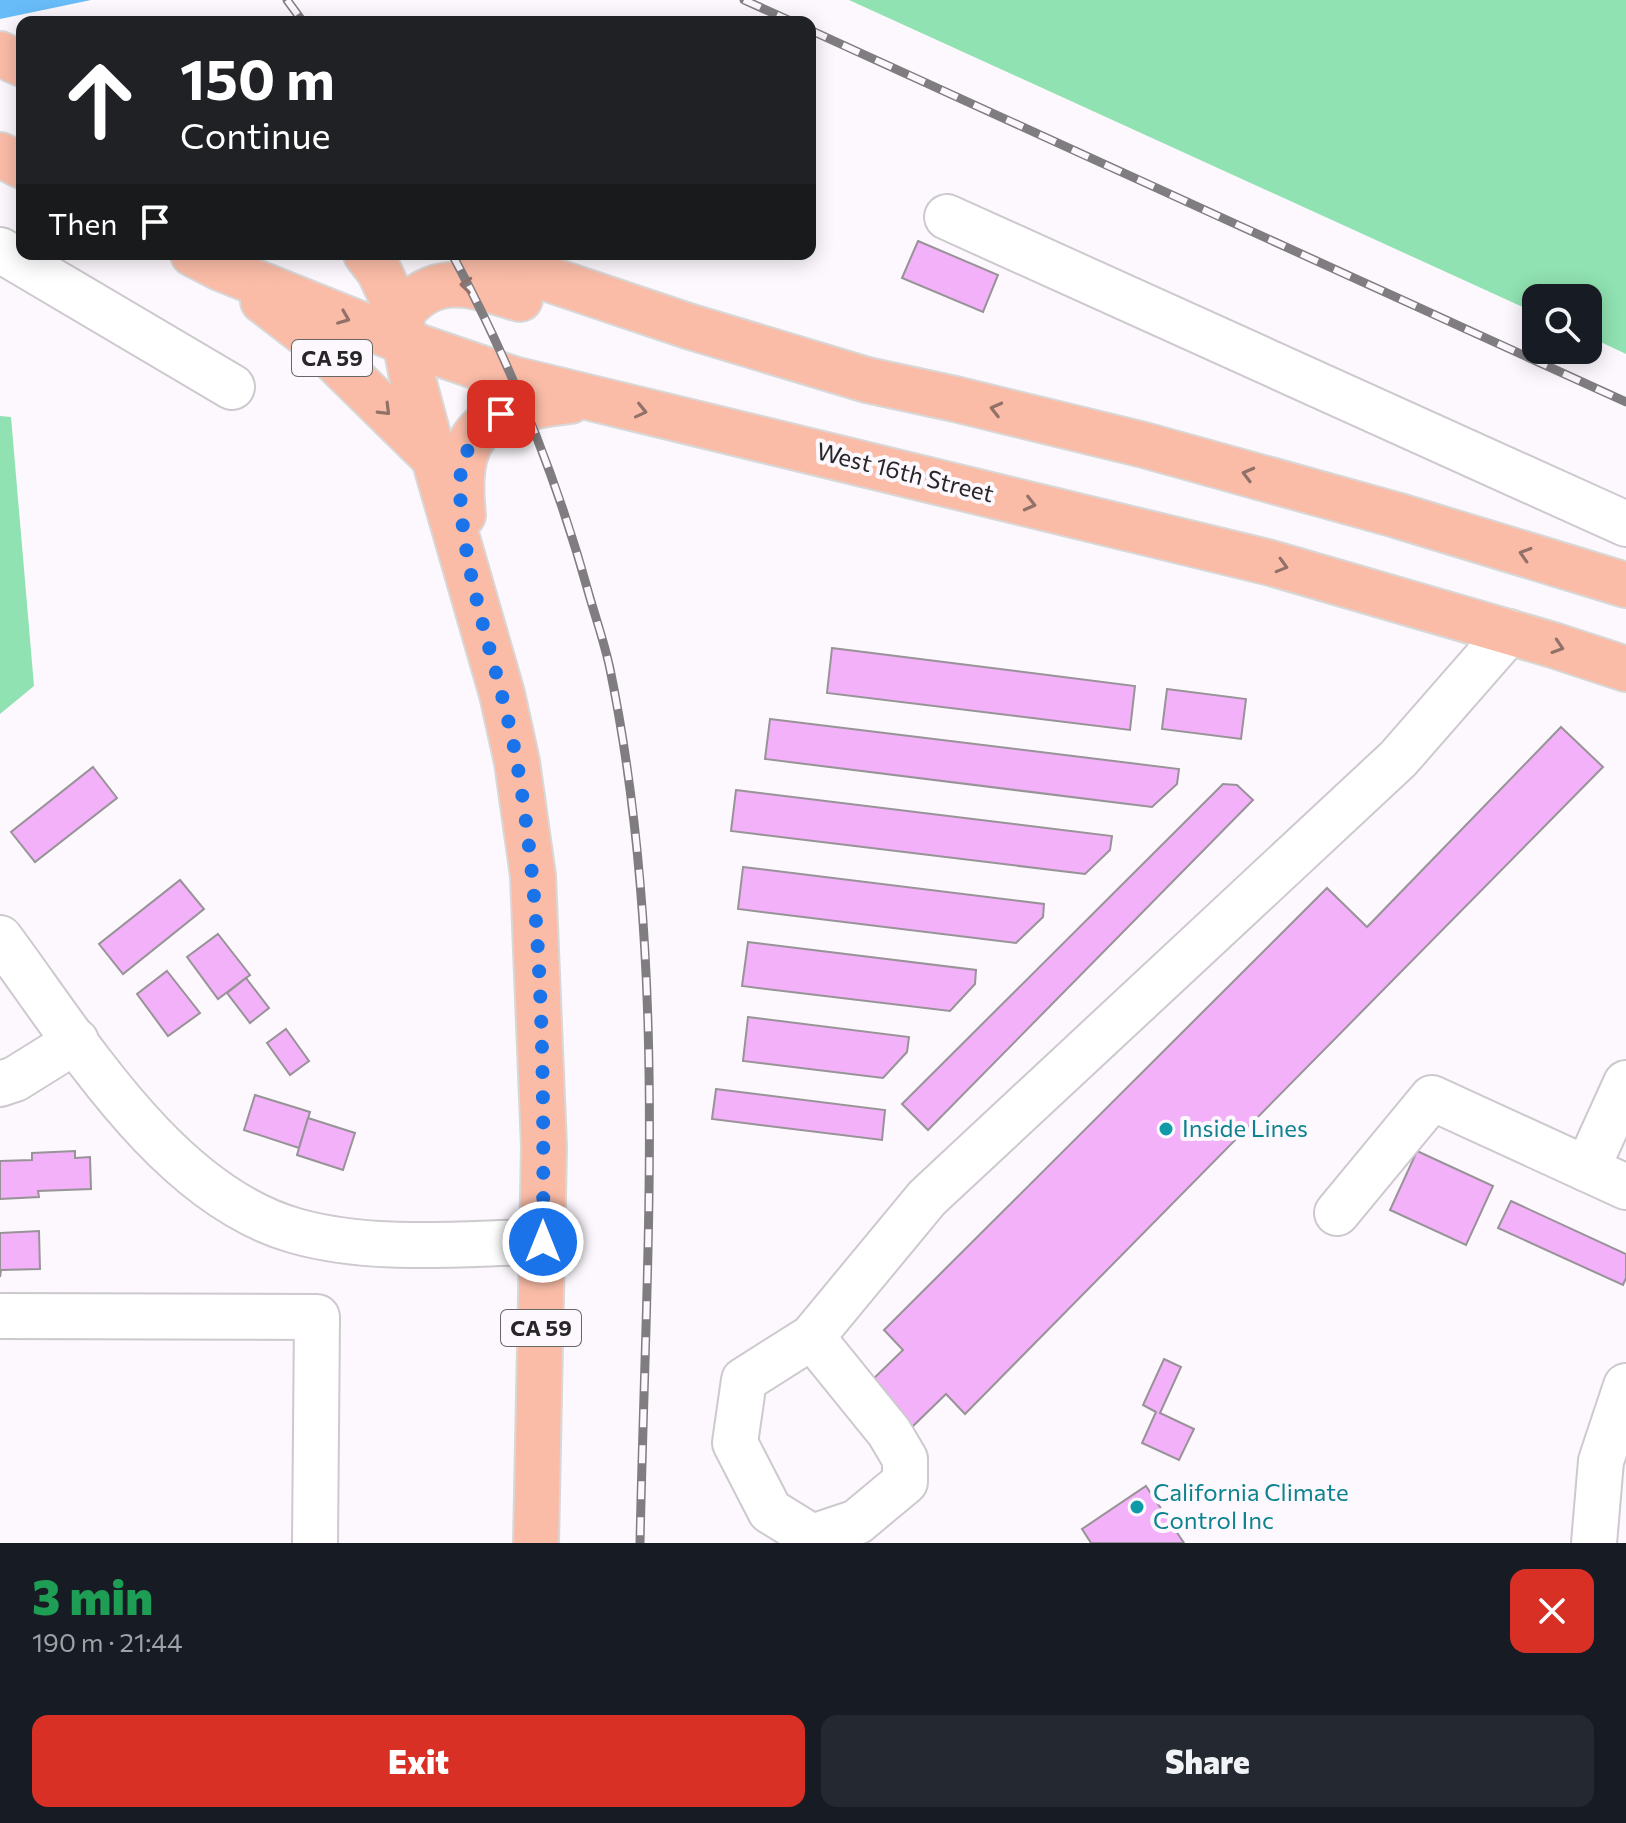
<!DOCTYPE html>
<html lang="en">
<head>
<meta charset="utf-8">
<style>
  :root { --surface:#171b24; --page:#242831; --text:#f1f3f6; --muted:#9ea1a6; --accent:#d93025 }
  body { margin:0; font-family:Commissioner,sans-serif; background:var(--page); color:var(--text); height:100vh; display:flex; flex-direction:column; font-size:30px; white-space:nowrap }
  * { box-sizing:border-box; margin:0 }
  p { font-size:26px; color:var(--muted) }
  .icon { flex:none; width:44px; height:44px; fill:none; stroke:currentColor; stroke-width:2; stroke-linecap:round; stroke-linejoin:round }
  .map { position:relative; height:1543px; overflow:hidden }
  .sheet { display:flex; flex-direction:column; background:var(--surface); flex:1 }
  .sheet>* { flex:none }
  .banner { position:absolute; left:16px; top:16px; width:800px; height:244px; border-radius:16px; box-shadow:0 4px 20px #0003; background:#202124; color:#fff; overflow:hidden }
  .tools { position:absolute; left:1522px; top:284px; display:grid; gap:16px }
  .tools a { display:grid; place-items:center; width:80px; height:80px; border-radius:16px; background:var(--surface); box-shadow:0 4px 20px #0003; font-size:40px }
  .pin { position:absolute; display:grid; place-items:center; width:68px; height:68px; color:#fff; margin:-34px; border-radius:16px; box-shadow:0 4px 12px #0006 }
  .me { position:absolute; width:88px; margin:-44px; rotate:0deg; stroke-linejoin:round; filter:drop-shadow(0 0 6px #0008) }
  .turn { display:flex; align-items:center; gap:28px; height:168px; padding:0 32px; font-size:36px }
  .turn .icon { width:104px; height:104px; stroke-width:2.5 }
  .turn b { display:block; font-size:56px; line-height:68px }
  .then { display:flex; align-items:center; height:76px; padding:0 32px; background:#0003; gap:16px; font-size:30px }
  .round { display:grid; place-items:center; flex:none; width:84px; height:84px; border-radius:16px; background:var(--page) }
  .summary { display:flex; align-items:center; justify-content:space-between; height:136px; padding:0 32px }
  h1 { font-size:48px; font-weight:800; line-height:60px; color:#1e9e55 }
  .action { display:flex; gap:16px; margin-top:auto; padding:16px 32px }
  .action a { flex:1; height:92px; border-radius:16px; background:var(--accent); color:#fff; font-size:32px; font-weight:800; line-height:92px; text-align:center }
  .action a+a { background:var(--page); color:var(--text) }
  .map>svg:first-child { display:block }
  .green { fill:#90e2b2 }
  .water { fill:#68bcf8 }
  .building { fill:#f2b1f8; stroke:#979397; stroke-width:2 }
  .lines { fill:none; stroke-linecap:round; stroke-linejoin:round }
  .minor-casing { stroke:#cdc9ce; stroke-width:48 }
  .major-casing { stroke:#d8d8d8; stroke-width:48 }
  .minor { stroke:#fff; stroke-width:44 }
  .major { stroke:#fabca7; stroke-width:44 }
  .rail-casing { stroke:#807d80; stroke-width:9 }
  .rail { stroke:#fcf8fd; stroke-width:6; stroke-dasharray:18; stroke-linecap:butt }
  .oneway { stroke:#917168 }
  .route { stroke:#1a73e8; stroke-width:14; stroke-dasharray:0 25.2 }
  .culture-dot { fill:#0f9aa8; stroke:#fcf8fd; stroke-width:3 }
  .labels { text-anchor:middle; stroke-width:8; stroke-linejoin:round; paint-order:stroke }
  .shield { fill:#fcf8fd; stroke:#686568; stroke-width:2 }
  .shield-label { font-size:22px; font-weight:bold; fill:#282628 }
  .street-label { font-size:24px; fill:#282628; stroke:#fcf8fd }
  .culture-label { font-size:24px; fill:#0d838f; stroke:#fcf8fd; text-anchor:start }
</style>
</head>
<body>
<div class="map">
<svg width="1626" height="1543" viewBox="0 0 1626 1543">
  <rect width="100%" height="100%" fill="#fcf8fd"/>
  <g class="green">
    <polygon points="849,0 1626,0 1626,354 1588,336 1588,298 1536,298 1536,313"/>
    <polygon points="0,416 11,417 34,686 0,714"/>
  </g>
  <polygon class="water" points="0,0 91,0 0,19"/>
  <g class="building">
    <polygon points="918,241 998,275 983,312 902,278"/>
    <polygon points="832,648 1135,686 1130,730 827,693"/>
    <polygon points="1167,689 1246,699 1241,739 1162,729"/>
    <polygon points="770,719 1179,769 1177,784 1152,807 765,759"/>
    <polygon points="1561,727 1603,767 965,1414 946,1394 912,1427 868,1384 903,1350 884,1330 1327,888 1367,927"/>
    <polygon points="93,767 117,798 35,862 11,832"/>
    <polygon points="1223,784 1237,785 1253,800 928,1130 902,1104"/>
    <polygon points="736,790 1112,836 1110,850 1085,874 731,831"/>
    <polygon points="743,867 1044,904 1043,917 1016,943 738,909"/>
    <polygon points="180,880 204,909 123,974 99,944"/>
    <polygon points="218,934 250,975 218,999 187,957"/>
    <polygon points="748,942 976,970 975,984 950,1011 742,986"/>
    <polygon points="167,971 200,1013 168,1036 137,994"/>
    <polygon points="246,978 269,1008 250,1023 227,993"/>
    <polygon points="748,1017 909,1037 907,1052 883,1078 743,1061"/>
    <polygon points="286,1029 309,1061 290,1075 267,1043"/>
    <polygon points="716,1089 885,1110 882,1140 712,1119"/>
    <polygon points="255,1095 310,1112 299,1148 244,1130"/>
    <polygon points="308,1118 355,1133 343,1170 297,1155"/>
    <polygon points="75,1151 75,1158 90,1157 91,1189 38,1191 39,1197 0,1199 0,1161 32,1160 32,1153"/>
    <polygon points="1417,1151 1493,1186 1466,1245 1390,1210"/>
    <polygon points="1511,1201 1626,1254 1626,1278 1623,1285 1498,1228"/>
    <polygon points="39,1231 40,1269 1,1270 0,1277 0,1233"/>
    <polygon points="1164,1359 1181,1367 1160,1413 1194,1429 1179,1460 1142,1443 1156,1412 1143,1405"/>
    <polygon points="1146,1486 1184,1543 1091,1543 1082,1529"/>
  </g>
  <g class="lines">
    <defs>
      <g id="minor">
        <polyline points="947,217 1626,524"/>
        <polyline points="0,250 232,387"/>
        <path d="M0 938C76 1040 167 1195 296 1231 375 1253 462 1243 543 1242"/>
        <polyline points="0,1084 15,1079 76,1041"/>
        <polyline points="1587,1169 1626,1083"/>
        <polyline points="1337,1213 1432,1098 1626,1187"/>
        <polyline points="0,1316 317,1317 315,1543"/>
        <polyline points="812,1337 889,1432 905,1459 905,1482 857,1522 812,1537 770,1511 735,1443 744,1380 812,1337 927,1198 1398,759 1509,632"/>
        <polyline points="1594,1543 1601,1461 1626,1386"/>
      </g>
      <g id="major">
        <polyline points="0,54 22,64"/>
        <polyline points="0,155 22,166"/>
        <polyline points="193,254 220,268 405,342 513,379 1271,563 1553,645 1626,669"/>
        <polyline points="366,254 379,271 400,315 411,372 434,458 502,694 517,762 533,876 544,1147 536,1543"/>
        <polyline points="474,254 688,326 867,380 955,399 1144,445 1396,515 1626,585"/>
        <polyline points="263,301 315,341 433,457"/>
        <path d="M400 315C435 269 473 285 520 299"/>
        <path d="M463 515C453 423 489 411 570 401"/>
      </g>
    </defs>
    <use href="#minor" class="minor-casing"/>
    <use href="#major" class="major-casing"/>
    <use href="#minor" class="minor"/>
    <use href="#major" class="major"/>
    <defs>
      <g id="rail">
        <polyline points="287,0 303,22"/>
        <polyline points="744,0 793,22"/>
        <polyline points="810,30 1626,402"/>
        <path d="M452 254C511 364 557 478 590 598 597 622 605 645 610 669 669 957 646 1251 640 1543"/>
      </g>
    </defs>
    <use href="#rail" class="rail-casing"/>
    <use href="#rail" class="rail"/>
  </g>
  <defs><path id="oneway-chevron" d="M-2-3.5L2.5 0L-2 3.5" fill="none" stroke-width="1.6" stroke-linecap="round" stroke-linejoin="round" transform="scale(2)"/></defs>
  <g class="oneway">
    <use href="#oneway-chevron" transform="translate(466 285) rotate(-174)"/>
    <use href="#oneway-chevron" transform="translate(344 318) rotate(22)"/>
    <use href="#oneway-chevron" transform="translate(996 409) rotate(-166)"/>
    <use href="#oneway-chevron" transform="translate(385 410) rotate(45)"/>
    <use href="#oneway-chevron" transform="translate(641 411) rotate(13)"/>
    <use href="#oneway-chevron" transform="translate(1248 474) rotate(-165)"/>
    <use href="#oneway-chevron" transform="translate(1030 504) rotate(14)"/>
    <use href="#oneway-chevron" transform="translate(1525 554) rotate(-163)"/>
    <use href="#oneway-chevron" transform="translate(1282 566) rotate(16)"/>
    <use href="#oneway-chevron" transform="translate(1558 647) rotate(18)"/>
  </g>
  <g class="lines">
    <path class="route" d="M501 414C474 432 459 456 460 489 463 584 501 671 517 763 544 917 544 1086 543 1242"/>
  </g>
  <g class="culture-dot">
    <circle cx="1166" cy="1129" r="8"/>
    <circle cx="1137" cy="1507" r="8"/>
  </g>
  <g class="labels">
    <g class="shield">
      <rect x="292" y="340" width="80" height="36" rx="6"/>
      <rect x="501" y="1310" width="80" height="36" rx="6"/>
    </g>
    <g class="shield-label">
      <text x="332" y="366">CA 59</text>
      <text x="541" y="1336">CA 59</text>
    </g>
    <g class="street-label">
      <text transform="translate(905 473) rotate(14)" y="8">West 16th Street</text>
    </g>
    <g class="culture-label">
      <text x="1182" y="1137">Inside Lines</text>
      <text x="1153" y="1501">California Climate<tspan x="1153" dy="28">Control Inc</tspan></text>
    </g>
  </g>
</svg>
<div class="tools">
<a><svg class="icon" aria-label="search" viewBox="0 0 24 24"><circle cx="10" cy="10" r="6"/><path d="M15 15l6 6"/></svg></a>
</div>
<div class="pin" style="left:501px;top:414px;background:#d93025"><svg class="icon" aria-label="arrive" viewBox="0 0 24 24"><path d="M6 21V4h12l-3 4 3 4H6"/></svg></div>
<svg class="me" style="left:543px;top:1242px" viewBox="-20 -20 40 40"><circle r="17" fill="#1a73e8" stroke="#fff" stroke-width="3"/><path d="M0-11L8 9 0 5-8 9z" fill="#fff"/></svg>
<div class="banner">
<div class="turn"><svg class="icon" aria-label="ahead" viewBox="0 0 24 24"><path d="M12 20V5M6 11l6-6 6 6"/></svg><div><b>150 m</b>Continue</div></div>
<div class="then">Then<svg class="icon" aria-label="arrive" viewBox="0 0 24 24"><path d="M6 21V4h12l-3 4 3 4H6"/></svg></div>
</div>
</div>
<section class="sheet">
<div class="summary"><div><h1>3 min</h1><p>190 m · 21:44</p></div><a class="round" style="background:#d93025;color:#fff"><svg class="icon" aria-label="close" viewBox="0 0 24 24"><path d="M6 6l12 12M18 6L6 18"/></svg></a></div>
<div class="action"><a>Exit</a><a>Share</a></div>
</section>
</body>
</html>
